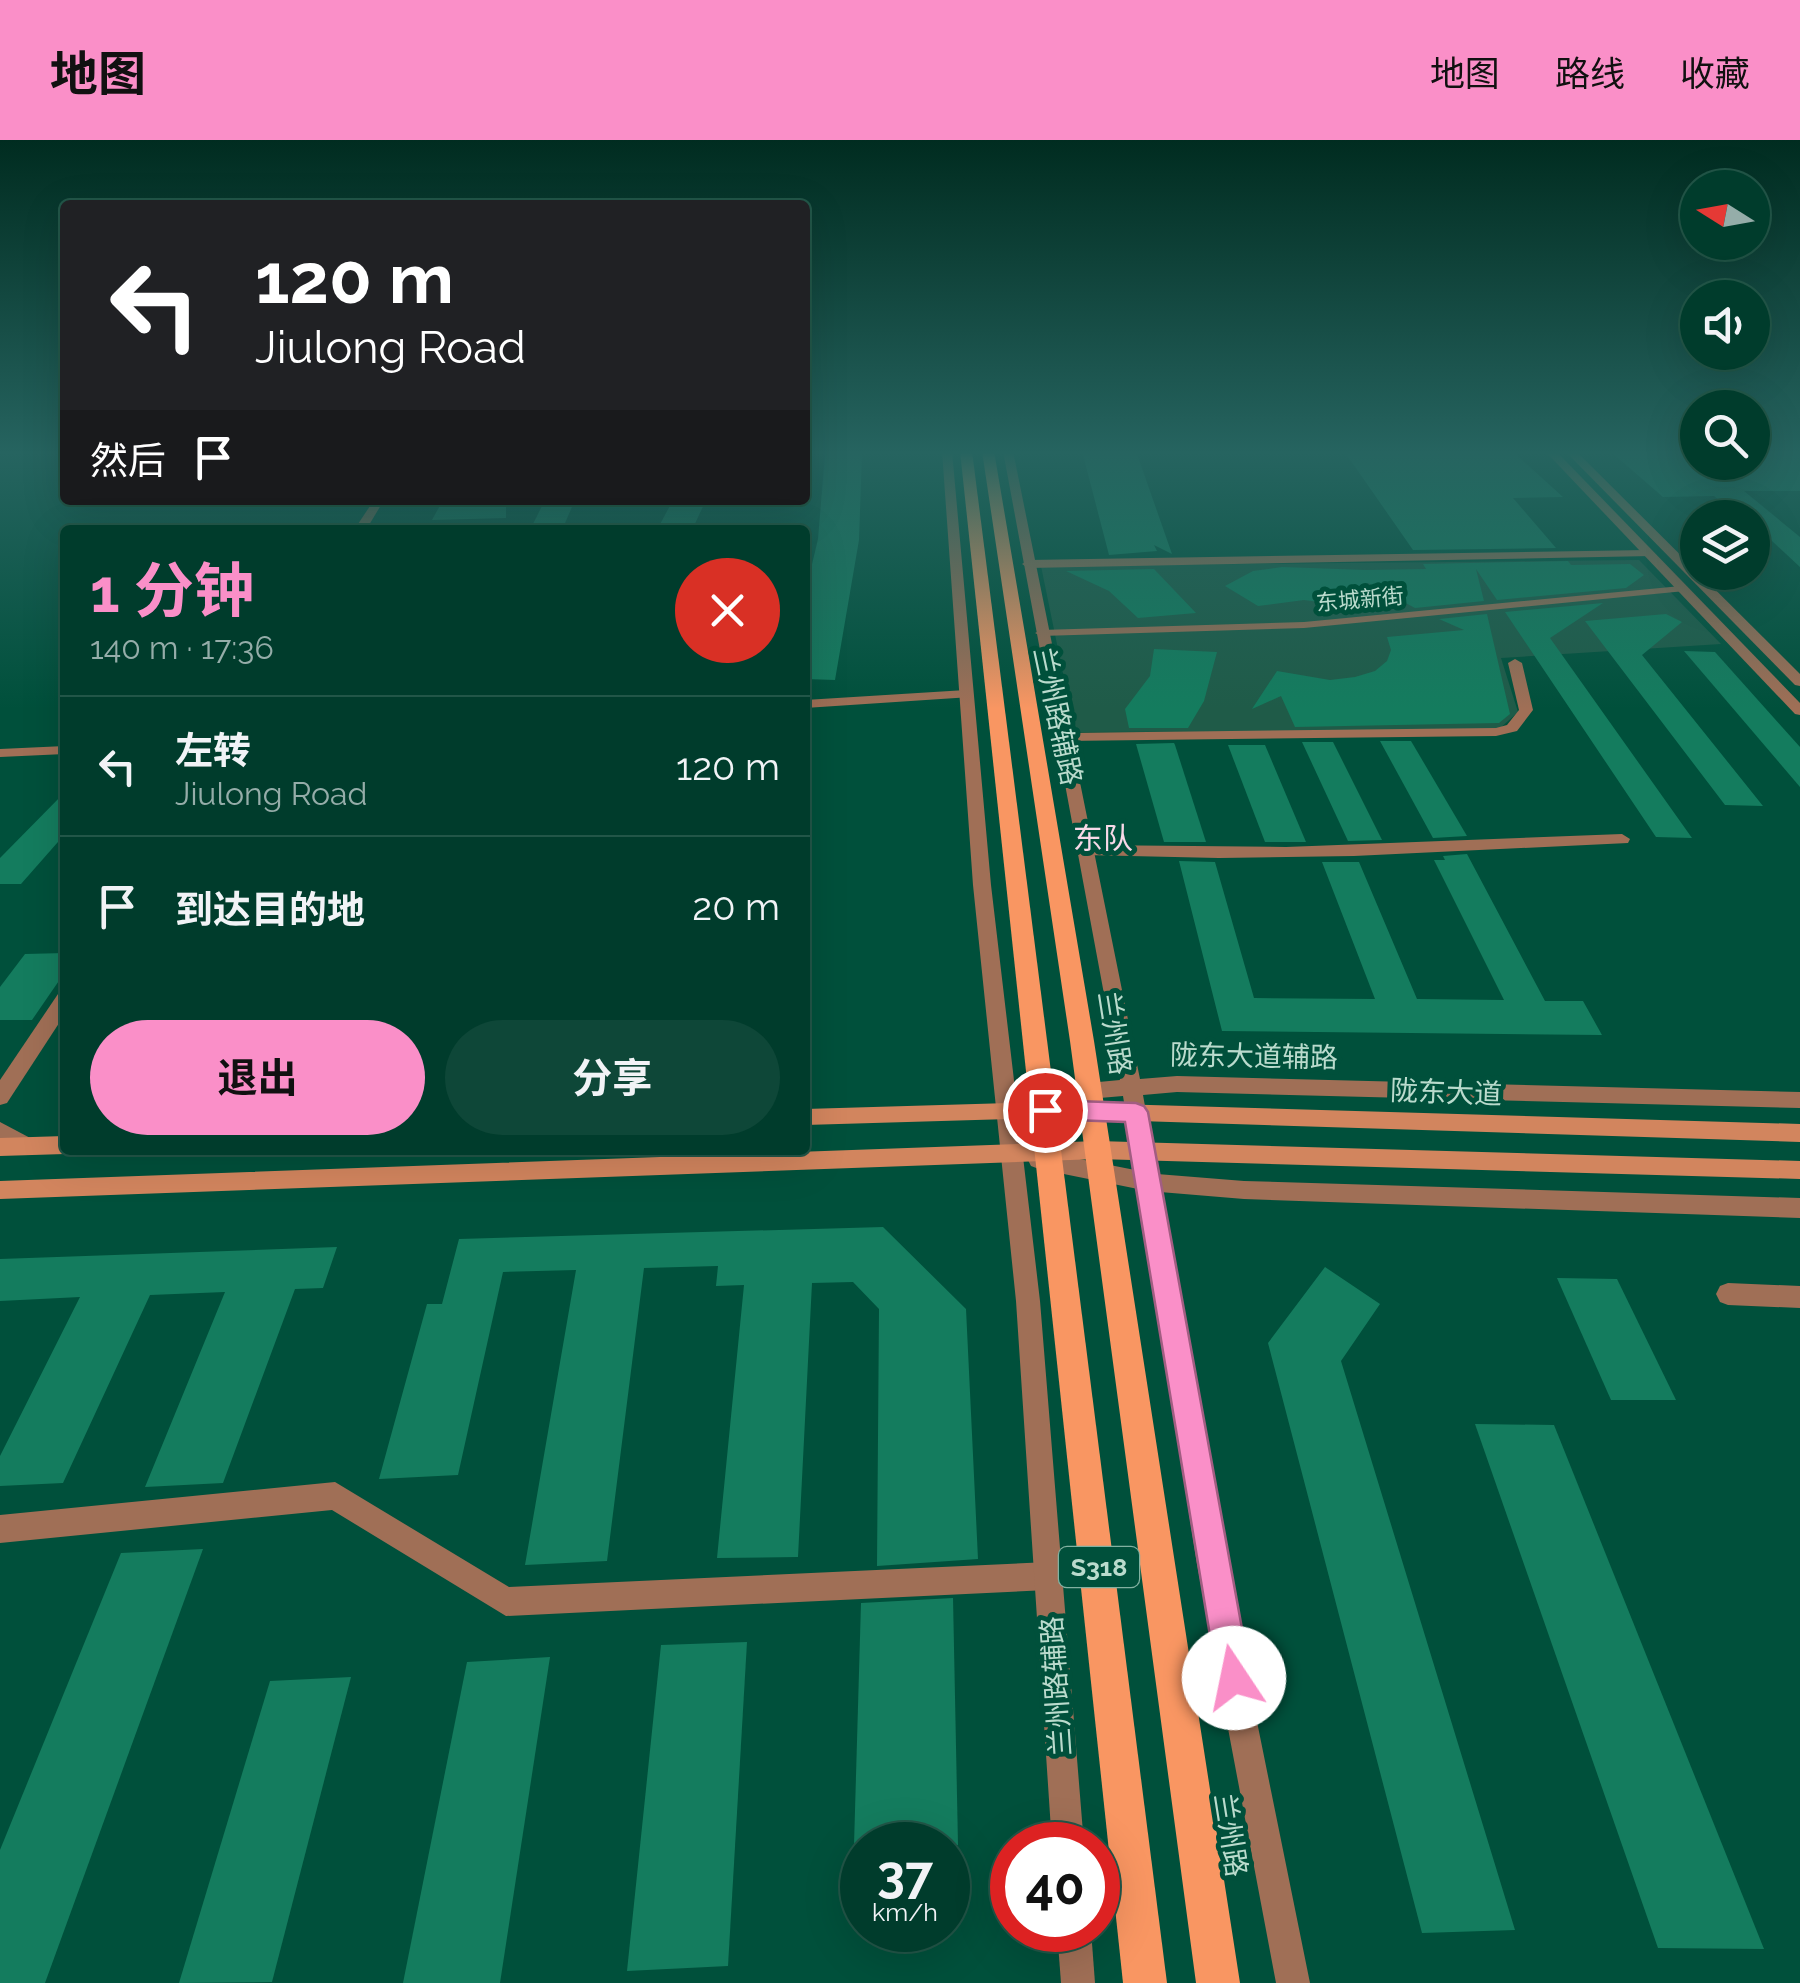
<!DOCTYPE html>
<html lang="zh">
<head>
<meta charset="utf-8">
<style>
  :root { --surface:#003c2c; --page:#0e4738; --text:#f1f3f6; --muted:#95ada9; --line:#225648; --accent:#fa8fc8 }
  body { margin:0; font-family:Raleway,"Noto Sans SC",sans-serif; background:var(--page); color:var(--text); height:100vh; display:flex; flex-direction:column; font-size:38px; white-space:nowrap }
  * { box-sizing:border-box; margin:0 }
  p { font-size:32px; color:var(--muted) }
  .icon { flex:none; width:55px; height:55px; fill:none; stroke:currentColor; stroke-width:2; stroke-linecap:round; stroke-linejoin:round }
  .map { position:relative; flex:1; overflow:hidden }
  .drawer { position:absolute; left:60px; top:385px; width:750px; height:630px; display:flex; flex-direction:column; background:var(--surface); border-radius:10px; box-shadow:0 10px 40px #0002,0 0 0 2px var(--line) }
  .drawer>* { flex:none }
  .top-card { position:absolute; left:60px; top:60px; width:750px; height:305px; border-radius:10px; box-shadow:0 10px 40px #0002,0 0 0 2px var(--line); background:#202124; color:#fff; overflow:hidden }
  .needle { width:65px; rotate:281deg }
  .tools { position:absolute; left:1680px; top:30px; display:grid; gap:20px }
  .tools a { display:grid; place-items:center; width:90px; height:90px; border-radius:50%; background:var(--surface); box-shadow:0 10px 40px #0002,0 0 0 2px var(--line); font-size:50px }
  .speed { position:absolute; left:840px; top:1682px; display:flex; gap:20px; font-size:50px; font-weight:700; text-align:center }
  .speed>* { display:grid; place-content:center; width:130px; height:130px; border-radius:50%; background:var(--surface); box-shadow:0 10px 40px #0002,0 0 0 2px var(--line); line-height:1 }
  .speed small { font-size:25px; font-weight:400 }
  .speed .limit { border:15px solid #d22; background:#fff; color:#111 }
  .pin { position:absolute; display:grid; place-items:center; width:85px; height:85px; color:#fff; margin:-42px; border:5px solid #fff; border-radius:50%; box-shadow:0 2px 10px #0007 }
  .me { position:absolute; width:110px; margin:-55px; rotate:349deg; stroke-linejoin:round; filter:drop-shadow(0 0 8px #0008) }
  .turn { display:flex; align-items:center; gap:35px; height:210px; padding:0 30px; font-size:45px }
  .turn .icon { width:130px; height:130px; stroke-width:2.5 }
  .turn b { display:block; font-size:70px; line-height:85px }
  .then { display:flex; align-items:center; height:95px; padding:0 30px; background:#0003; gap:20px; font-size:38px }
  .round { display:grid; place-items:center; flex:none; width:105px; height:105px; border-radius:52px; background:var(--page) }
  .summary { display:flex; align-items:center; justify-content:space-between; height:170px; padding:0 30px }
  h1 { font-size:60px; font-weight:700; line-height:75px; color:var(--accent) }
  .action { display:flex; gap:20px; margin-top:auto; padding:20px 30px }
  .action a { flex:1; height:115px; border-radius:60px; background:var(--accent); color:#111; font-size:40px; font-weight:700; line-height:115px; text-align:center }
  .action a+a { background:var(--page); color:var(--text) }
  ul { padding:0; list-style:none }
  li { display:flex; align-items:center; gap:30px; height:140px; padding:0 30px; border-top:2px solid var(--line) }
  li div { flex:1 }
  li b { display:block; font-size:38px }
  li em { font-style:normal }
  header { display:flex; align-items:center; gap:60px; box-sizing:border-box; height:140px; padding:0 50px; background:var(--accent); color:#111 }
  header strong { font-size:48px }
  nav { display:flex; gap:55px; margin-inline-start:auto; font-size:35px }
  .map>svg:first-child { display:block }
  .built { fill:#1f5b48 }
  .building { fill:#147c5e }
  .lines { fill:none; stroke-linecap:round; stroke-linejoin:round }
  .pedestrian { fill:#a06f56; fill-rule:evenodd }
  .minor { fill:#a06f56; fill-rule:evenodd }
  .tertiary { fill:#a06f56; fill-rule:evenodd }
  .secondary { fill:#d2855e; fill-rule:evenodd }
  .primary { fill:#f99662; fill-rule:evenodd }
  .route { fill:#fa8fc8; stroke:#a25d82; stroke-width:2.5 }
  .labels { text-anchor:middle; stroke-width:10; stroke-linejoin:round; paint-order:stroke }
  .far-street-label { font-size:22px; fill:#badbcd; stroke:#00503b }
  .shield { fill:#00503b; stroke:#82b1a1; stroke-width:2.5 }
  .shield-label { font-size:25px; font-weight:bold; fill:#badbcd }
  .street-label { font-size:28px; fill:#badbcd; stroke:#00503b }
  .neighbourhood-label { font-size:30px; fill:#f8d9e8; stroke:#00503b }
</style>
</head>
<body>
<header>
<strong>地图</strong>
<nav><a>地图</a><a>路线</a><a>收藏</a></nav>
</header>
<div class="map">
<svg width="1800" height="1843" viewBox="0 0 1800 1843">
  <rect width="100%" height="100%" fill="#00503b"/>
  <polygon class="built" points="1639,420 1721,504 1501,518 1518,572 1497,591 1075,592 1041,426"/>
  <g class="building">
    <polygon points="1082,311 1136,311 1172,414 1154,405 1157,411 1109,415"/>
    <polygon points="1344,311 1512,311 1563,357 1513,358 1556,408 1413,410"/>
    <polygon points="1610,311 1692,311 1698,316 1698,322 1752,322 1752,311 1800,311 1800,351 1744,351 1800,397 1800,427 1771,400 1764,400 1752,390 1752,378 1739,378 1714,356 1663,357"/>
    <polygon points="825,314 862,314 859,400 835,540 805,539 805,454 818,399"/>
    <polygon points="443,360 506,360 506,378 432,380"/>
    <polygon points="545,360 575,360 562,390 530,390"/>
    <polygon points="673,360 706,360 692,390 657,390"/>
    <polygon points="1568,421 1571,425 1630,424 1644,435 1626,448 1497,460 1476,429 1484,461 1415,468 1368,443 1349,466 1304,460 1258,466 1225,446 1253,431 1282,427 1366,430 1426,429 1423,424"/>
    <polygon points="1154,429 1196,473 1138,478 1109,451 1066,431"/>
    <polygon points="1603,463 1550,498 1692,698 1656,697 1505,472"/>
    <polygon points="1487,474 1510,574 1499,583 1295,587 1281,556 1252,569 1277,531 1330,540 1355,537 1375,531 1387,521 1391,510 1387,497 1464,490 1439,479"/>
    <polygon points="1666,474 1682,482 1642,515 1763,666 1725,665 1585,481"/>
    <polygon points="1154,509 1217,512 1204,561 1188,588 1129,588 1125,569 1150,536"/>
    <polygon points="1684,511 1715,512 1800,607 1800,647"/>
    <polygon points="1380,601 1411,601 1467,696 1433,698"/>
    <polygon points="1302,602 1333,602 1382,700 1348,701"/>
    <polygon points="1174,603 1175,605 1206,702 1164,702 1136,604"/>
    <polygon points="1228,605 1265,605 1306,702 1265,702"/>
    <polygon points="65,652 65,694 21,744 0,744 0,718"/>
    <polygon points="1467,714 1545,861 1583,861 1602,895 1222,891 1179,721 1215,722 1254,858 1375,859 1322,722 1359,722 1417,859 1504,860 1434,720 1445,720 1443,716"/>
    <polygon points="65,813 65,832 32,880 0,880 0,847 25,814"/>
    <polygon points="883,1087 966,1169 978,1419 877,1426 879,1169 853,1142 812,1143 798,1417 717,1418 744,1145 716,1146 718,1126 644,1128 607,1421 525,1425 576,1130 503,1132 458,1335 379,1339 427,1164 442,1164 459,1099"/>
    <polygon points="337,1107 323,1148 295,1149 223,1343 145,1347 225,1152 150,1155 63,1343 0,1346 0,1316 80,1157 0,1161 0,1119"/>
    <polygon points="1325,1127 1380,1164 1341,1221 1515,1790 1422,1793 1268,1203"/>
    <polygon points="1557,1138 1617,1139 1676,1260 1611,1260"/>
    <polygon points="1475,1284 1554,1285 1764,1809 1658,1808"/>
    <polygon points="203,1409 45,1843 0,1843 0,1710 121,1413"/>
    <polygon points="953,1458 958,1705 854,1705 861,1463"/>
    <polygon points="747,1502 728,1826 627,1831 661,1505"/>
    <polygon points="550,1517 500,1843 403,1843 467,1522"/>
    <polygon points="351,1537 272,1842 179,1843 270,1541"/>
  </g>
  <g class="lines">
    <polygon class="pedestrian" points="1681,446 1685,447 1685,451 1304,488 1041,496 1035,493 1041,490 1304,482"/>
    <g class="minor">
      <polygon points="1647,410 1651,412 1651,416 1028,428 1022,424 1028,420"/>
      <polygon points="1515,519 1522,523 1533,570 1517,591 1496,596 1064,601 1057,597 1064,593 1496,588 1507,585 1519,570 1508,523"/>
      <polygon points="966,550 971,551 971,557 805,568 805,560"/>
      <polygon points="65,606 65,614 0,617 0,609"/>
      <polygon points="1622,694 1630,699 1628,703 1354,716 1219,718 1085,715 1077,710 1085,705 1286,707"/>
      <polygon points="1728,1143 1800,1146 1800,1168 1728,1165 1720,1162 1716,1154 1720,1146"/>
      <polygon points="335,1342 509,1447 1048,1422 1058,1426 1062,1436 1058,1446 1048,1450 506,1476 332,1370 0,1403 0,1375"/>
    </g>
    <g class="tertiary">
      <polygon points="942,311 952,311 991,745 1040,1161 1084,1705 1052,1705 1016,1161 973,745"/>
      <polygon points="1003,311 1013,311 1140,939 1177,936 1800,952 1800,968 1177,952 1143,955 1157,1034 1244,1041 1800,1058 1800,1078 1244,1059 1160,1052 1225,1424 1310,1843 1276,1843 1197,1424 1138,1049 1039,1029 1031,1026 1028,1020 1031,1014 1039,1011 1135,1030 1123,956 1088,959 1029,973 1022,971 1019,965 1022,959 1029,957 1088,943 1120,940"/>
      <polygon points="1545,311 1556,311 1800,563 1800,575 1795,574"/>
      <polygon points="1565,311 1576,311 1800,534 1800,546 1795,545"/>
      <polygon points="374,360 384,360 366,390 354,390"/>
      <polygon points="65,852 65,874 7,963 0,965 0,940 58,854"/>
      <polygon points="0,982 34,1000 37,1006 34,1012 26,1015 0,1001"/>
      <polygon points="1057,1790 1091,1790 1095,1843 1061,1843"/>
    </g>
    <g class="secondary">
      <polygon points="1045,962 1800,984 1800,1002 1045,978 805,985 805,969"/>
      <polygon points="65,996 65,1010 73,1010 65,1014 0,1016 0,998"/>
      <polygon points="1097,1001 1800,1021 1800,1039 1097,1019 0,1059 0,1041"/>
    </g>
    <g class="primary">
      <polygon points="960,311 972,311 1167,1843 1123,1843"/>
      <polygon points="982,311 994,311 1094,901 1240,1843 1196,1843 1070,901"/>
    </g>
  </g>
  <linearGradient id="sky" x2="0" y2="1"><stop stop-color="#002c20"/><stop offset="0.55" stop-color="#266460"/><stop offset="1" stop-color="#266460" stop-opacity="0"/></linearGradient>
  <rect width="1800" height="569" fill="url(#sky)"/>
  <polygon class="route" points="1045,960 1136,963 1144,966 1148,972 1251,1538 1246,1550 1234,1555 1222,1550 1217,1538 1125,982 1045,979 1037,976 1033,970 1037,963"/>
  <g class="labels">
    <g class="far-street-label">
      <text transform="translate(1360 459) rotate(-5)" y="8">东城新街</text>
    </g>
    <rect class="shield" x="1059" y="1407" width="80" height="40" rx="8"/>
    <g class="shield-label">
      <text x="1099" y="1436">S318</text>
    </g>
    <g class="street-label">
      <text transform="translate(1058 576) rotate(78)" y="10">兰州路辅路</text>
      <text transform="translate(1115 893) rotate(81)" y="10">兰州路</text>
      <text transform="translate(1254 916) rotate(1)" y="10">陇东大道辅路</text>
      <text transform="translate(1446 952) rotate(2)" y="10">陇东大道</text>
      <text transform="translate(1056 1546) rotate(-94)" y="10">兰州路辅路</text>
      <text transform="translate(1231 1695) rotate(81)" y="10">兰州路</text>
    </g>
    <g class="neighbourhood-label">
      <text x="1103" y="709">东队</text>
    </g>
  </g>
</svg>
<div class="tools">
<a><svg class="needle" viewBox="-14 -14 28 28"><path d="M0-13l5 13h-10z" fill="#e53935"/><path d="M0 13l5-13h-10z" fill="#95ada9"/></svg></a>
<a><svg class="icon" aria-label="sound" viewBox="0 0 24 24"><path d="M4 9h4l5-4v14l-5-4H4zM17 9q2 3 0 6"/></svg></a>
<a><svg class="icon" aria-label="search" viewBox="0 0 24 24"><circle cx="10" cy="10" r="6"/><path d="M15 15l6 6"/></svg></a>
<a><svg class="icon" aria-label="layers" viewBox="0 0 24 24"><path d="M12 4l9 5-9 5-9-5zM3 14l9 5 9-5"/></svg></a>
</div>
<div class="speed"><div>37<small>km/h</small></div><div class="limit">40</div></div>
<div class="pin" style="left:1045px;top:970px;background:#d93025"><svg class="icon" aria-label="arrive" viewBox="0 0 24 24"><path d="M6 21V4h12l-3 4 3 4H6"/></svg></div>
<svg class="me" style="left:1234px;top:1538px" viewBox="-20 -20 40 40"><circle r="19" fill="#fff"/><path d="M0-13L10 11 0 6-10 11z" fill="#fa8fc8"/></svg>
<div class="top-card">
<div class="turn"><svg class="icon" aria-label="left" viewBox="0 0 24 24"><path d="M17 20v-9H6M10 6l-5 5 5 5"/></svg><div><b>120 m</b>Jiulong Road</div></div>
<div class="then">然后<svg class="icon" aria-label="arrive" viewBox="0 0 24 24"><path d="M6 21V4h12l-3 4 3 4H6"/></svg></div>
</div>
<section class="drawer">
<div class="summary"><div><h1>1 分钟</h1><p>140 m · 17:36</p></div><a class="round" style="background:#d93025;color:#fff"><svg class="icon" aria-label="close" viewBox="0 0 24 24"><path d="M6 6l12 12M18 6L6 18"/></svg></a></div>
<ul>
<li><svg class="icon" aria-label="left" viewBox="0 0 24 24"><path d="M17 20v-9H6M10 6l-5 5 5 5"/></svg><div><b>左转</b><p>Jiulong Road</p></div><em>120 m</em></li>
<li><svg class="icon" aria-label="arrive" viewBox="0 0 24 24"><path d="M6 21V4h12l-3 4 3 4H6"/></svg><div><b>到达目的地</b></div><em>20 m</em></li>
</ul>
<div class="action"><a>退出</a><a>分享</a></div>
</section>
</div>
</body>
</html>
